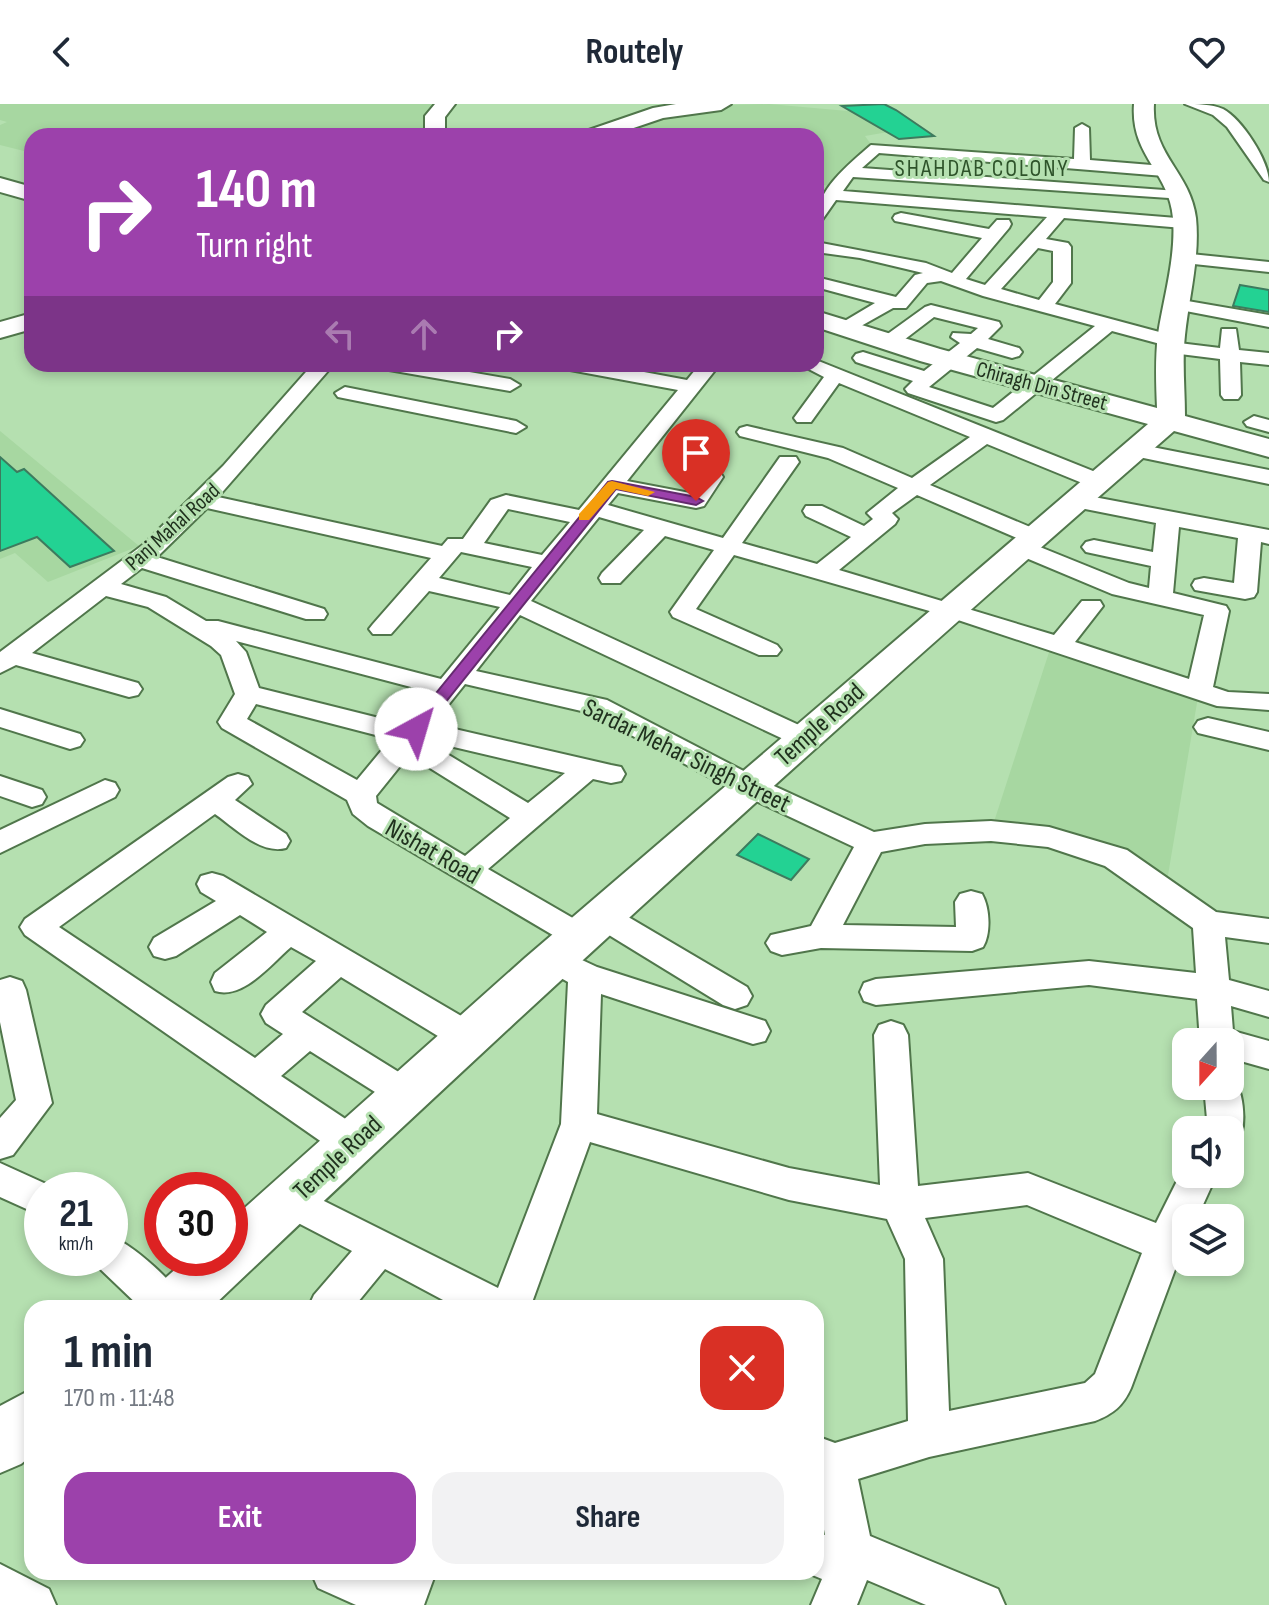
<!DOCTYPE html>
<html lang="en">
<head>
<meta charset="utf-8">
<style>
  :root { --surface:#fff; --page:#f2f2f3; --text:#1f2937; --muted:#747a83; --accent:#9c41ab }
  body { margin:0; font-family:"Sofia Sans Condensed",sans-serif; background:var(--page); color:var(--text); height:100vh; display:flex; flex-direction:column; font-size:30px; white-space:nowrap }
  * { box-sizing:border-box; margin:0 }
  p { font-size:26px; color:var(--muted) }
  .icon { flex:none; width:44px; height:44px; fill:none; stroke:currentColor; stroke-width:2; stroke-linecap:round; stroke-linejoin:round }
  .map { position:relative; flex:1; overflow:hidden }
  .details { position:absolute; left:24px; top:1196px; width:800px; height:280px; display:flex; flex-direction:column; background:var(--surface); border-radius:24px; box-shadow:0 4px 12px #0003 }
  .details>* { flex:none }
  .hud { position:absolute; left:24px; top:24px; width:800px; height:244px; border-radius:24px; box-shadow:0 4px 12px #0003; background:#9c41ab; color:#fff; overflow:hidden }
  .needle { width:52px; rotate:201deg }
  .tools { position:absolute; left:1172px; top:924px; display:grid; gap:16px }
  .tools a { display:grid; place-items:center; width:72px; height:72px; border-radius:16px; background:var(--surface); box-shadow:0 4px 12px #0003; font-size:40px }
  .speed { position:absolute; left:24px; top:1068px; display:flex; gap:16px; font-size:40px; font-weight:700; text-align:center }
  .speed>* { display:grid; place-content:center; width:104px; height:104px; border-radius:50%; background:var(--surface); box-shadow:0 4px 12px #0003; line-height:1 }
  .speed small { font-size:20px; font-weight:400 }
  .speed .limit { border:12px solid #d22; background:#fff; color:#111 }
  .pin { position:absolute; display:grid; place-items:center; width:68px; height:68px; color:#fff; margin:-82px -34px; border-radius:50% 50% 50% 0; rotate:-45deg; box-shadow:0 0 8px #0007 }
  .pin .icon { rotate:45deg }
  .me { position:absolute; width:88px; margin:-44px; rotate:39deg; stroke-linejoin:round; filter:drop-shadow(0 0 6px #0008) }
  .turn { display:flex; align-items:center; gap:28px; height:168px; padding:0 40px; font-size:36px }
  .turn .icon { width:104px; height:104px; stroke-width:2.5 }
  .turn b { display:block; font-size:56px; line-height:68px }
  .lanes { display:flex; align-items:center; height:76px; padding:0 40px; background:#0003; justify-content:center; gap:40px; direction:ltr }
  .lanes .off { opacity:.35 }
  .round { display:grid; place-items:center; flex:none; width:84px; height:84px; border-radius:24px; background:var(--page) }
  .headline { display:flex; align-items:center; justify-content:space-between; height:136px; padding:0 40px }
  h1 { font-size:48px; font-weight:700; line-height:60px }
  .button { display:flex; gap:16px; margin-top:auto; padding:16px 40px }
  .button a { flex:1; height:92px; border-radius:24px; background:var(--accent); color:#fff; font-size:32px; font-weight:700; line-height:92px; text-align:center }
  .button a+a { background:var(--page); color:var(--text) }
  header { display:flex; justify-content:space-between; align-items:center; height:104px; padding:0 40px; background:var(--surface); font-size:36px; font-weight:700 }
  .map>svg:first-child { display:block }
  .built { fill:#a7d7a1 }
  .building { fill:#23d293; stroke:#3d7b5e; stroke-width:2 }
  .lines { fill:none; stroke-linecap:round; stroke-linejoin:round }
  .street-casing { stroke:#50764b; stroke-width:4 }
  .secondary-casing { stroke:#50764b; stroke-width:4 }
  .street { fill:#fff; fill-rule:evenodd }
  .secondary { fill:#fff; fill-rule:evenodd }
  .route { fill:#9c41ab; stroke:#652a6f; stroke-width:2 }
  .slow { fill:#f59e0b }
  .labels { text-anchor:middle; stroke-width:6; stroke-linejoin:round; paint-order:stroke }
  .far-street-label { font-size:22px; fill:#20311e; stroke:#b5e0b0 }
  .far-neighbourhood-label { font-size:24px; letter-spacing:2px; fill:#2e532a; stroke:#b5e0b0 }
  .street-label { font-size:26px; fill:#20311e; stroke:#b5e0b0 }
</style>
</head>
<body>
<header><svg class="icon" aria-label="back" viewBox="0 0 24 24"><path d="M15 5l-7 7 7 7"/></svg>Routely<svg class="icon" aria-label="heart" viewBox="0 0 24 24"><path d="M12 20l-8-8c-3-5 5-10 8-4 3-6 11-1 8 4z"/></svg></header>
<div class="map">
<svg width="1269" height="1501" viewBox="0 0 1269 1501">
  <rect width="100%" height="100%" fill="#b5e0b0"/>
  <g class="built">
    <polygon points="0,0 446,0 434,32 32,32 32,49 0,41 0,21 7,18 0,16"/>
    <polygon points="769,0 859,8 894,27 865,32 873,43 837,83 816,80 816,32 592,32 660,8 725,1"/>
    <polygon points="0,327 139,442 48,478 15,449 0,455"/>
    <polygon points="1052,539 1199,587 1165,789 1116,754 991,727"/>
  </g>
  <g class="building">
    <polygon points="884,0 896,6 934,32 899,35 842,2"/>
    <polygon points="1240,181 1269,186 1269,208 1233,202"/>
    <polygon points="0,353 17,368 24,365 114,447 70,463 37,433 0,447"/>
    <polygon points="758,730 809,755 791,776 737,751"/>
  </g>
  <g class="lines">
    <defs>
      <g id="street">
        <path d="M1185 0C1197 0 1211 0 1223 5 1242 15 1269 57 1269 78L1264 76 1227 23 1213 11Z"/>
        <path d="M1082 20 1089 24 1090 56 1164 62 1172 67 1164 72 879 49 862 64 1178 87 1184 89V95L853 73 843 87 1189 115 1191 119 1183 124 1064 114 1046 135 1068 139 1071 143V179L1055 200 1178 233 1179 239 1220 244 1222 225H1236L1239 246 1269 249V261L1240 258 1241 291 1238 295H1224L1221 291 1220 255 1164 248 1161 244 1164 241 1112 227 1003 316 996 318 908 289 905 285 913 277 856 258 853 254 856 250 863 248 924 267 960 239 951 233 953 229 971 230 978 224 934 213 896 242H882L879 238 882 234 925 203 931 201 999 218 1001 222 988 235 1019 244 1022 248 1019 252 1012 254 977 244 929 283 993 304 1095 222 983 192 941 177 927 179 906 204H893L845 231 836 225 838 221 875 199 816 183V173L896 193 915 171 923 169 860 154 816 148V138L926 159 952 169 982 134 895 117 893 114 895 111 901 109 989 125 997 116H1009L1011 120 1009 124 966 175 985 181 1047 113 836 96 822 116 816 118C816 86 848 61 871 41L1074 55 1075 24ZM1038 144 1053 147V178L1039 196 1001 185Z"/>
        <polygon points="1181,149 1269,158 1269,168 1175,158 1172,154"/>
        <polygon points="1176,195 1269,211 1269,223 1170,204 1167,200 1170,196"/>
        <path d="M816 256 1108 373 1111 378 1108 383H1092L987 340 930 381 1042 428 1046 433 1042 438 1030 439 1129 479 1149 484 1151 462 1086 448 1082 443 1086 438 1094 436 1153 448 1156 419 1070 402 1067 397 1070 392 1078 390 1269 426V440L1261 438 1257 488 1254 493 1245 495 1195 486 1192 481 1195 476 1204 474 1234 479 1238 434 1179 423 1173 489 1226 502 1229 507 1213 583 1228 588 1269 590V606L1217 602 940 510 734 451 696 505 777 541 781 546 777 551H759L673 513 670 508 714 446 665 432 620 479H602L599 474 602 469 644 426 599 413 531 497 814 628 818 634 814 640 804 643 794 640 520 511 476 567 607 596 759 675 874 728 925 720 991 717 1049 723 1127 746 1216 808 1269 815V839L1225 833 1229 876 1269 887V913L1231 902 1233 927 1269 937V965L1230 954V938H1200L1197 895 1089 881 876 901 864 897 860 888 864 879 876 875 1089 857 1196 869 1193 824 1105 762 1048 743 991 737 925 740 881 748 843 821 956 823 955 798 960 790 971 787 982 790C990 804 991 830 983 843L972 847 821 844 782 851 771 847 766 839 771 831 811 822 854 743 739 689 590 609 465 580 433 620 611 661 621 663 625 670 621 677 611 679 593 675 488 765 590 824 595 832 590 840 579 844 568 840 368 722 353 710 347 696 222 624 218 618 235 590 221 551 211 542 148 503 106 492 32 549 138 579 142 585 138 591 129 593 16 561 0 569V548L144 440 223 362 313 260H334L218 393 442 442 448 435H463L491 396 506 391 579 406 678 286 570 266 560 260H601L687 276 700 260H720L627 377 690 389 704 368H720L723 373 704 402 696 404 618 389 608 401 723 434 780 353H796L799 358 742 439 817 460 851 433 806 412 803 407 806 402H822L864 422 873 415 867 409 898 384 828 354 740 332 737 328 740 324 747 322 843 344 912 374 970 333 839 279 811 318H797L794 314 824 273 799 260H816ZM917 391 1026 438 1014 439 1010 444 1014 449 1112 490 1204 511 1189 575 1075 538 1103 502 1100 497H1082L1054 531 839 466 895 420 898 415 892 409ZM207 404 431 454 373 520 369 525 373 530H391L429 487 500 503 441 575 218 517H206L166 493 121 480 142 464 306 515H324L327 510 324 505 157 453ZM508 405 570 418 542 451 484 439ZM461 448 532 463 510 491 439 474ZM236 537 430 588 403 620 259 584 246 548ZM256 600 391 635 357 676 247 615ZM424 636 565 669 528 699ZM409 651 510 714 465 752 377 699 376 692Z"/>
        <polygon points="379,260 423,260 510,275 520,281 510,287 389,266"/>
        <polygon points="345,283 516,317 526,323 516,329 338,293 335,289"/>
        <polygon points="1254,312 1269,316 1269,328 1247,322 1244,318"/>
        <polygon points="1137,340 1269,366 1269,380 1129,351 1126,346"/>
        <polygon points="0,605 80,630 84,636 80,642 70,645 0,623"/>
        <polygon points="1208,614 1269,628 1269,646 1198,629 1194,623 1198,617"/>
        <path d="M238 670 248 673 252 680 235 696 286 730 290 737 286 744C261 751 235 724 215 710L59 823 255 954 283 930 266 919 261 910 266 901 316 857 291 843C271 860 243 896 215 887L211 878 215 869 267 828 240 811 176 852 165 855 154 852 149 843 154 834 216 797 201 788 197 780 201 772 212 769 223 772 480 923 485 933 480 943 468 947 456 943 341 873 302 908 418 980 424 990 418 1000 406 1005 394 1000 310 947 281 972 365 1028 370 1039 365 1050 352 1054 339 1050 25 831 20 823 25 815 228 673Z"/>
        <polygon points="0,672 42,686 46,693 42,700 32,703 0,692"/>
        <polygon points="105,676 115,679 119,686 115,693 0,749 0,726"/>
        <polygon points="602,800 613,804 747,883 752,892 747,901 735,905 723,901 591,820 586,812 591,804"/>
        <path d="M554 843 597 863 765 917 770 927 765 937 753 940 601 890 597 1010 789 1064 880 1081 874 931 879 921 891 917 903 921 908 931 918 1082 1028 1069 1156 1119 1186 1059V1070H1217L1197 1114H1186V1136L1131 1284C1123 1302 1113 1310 1095 1317L929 1353 858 1375 870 1432 998 1485 1005 1501H926L867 1476 857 1501H811L822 1475 805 1468H816V1428L825 1431 816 1381V1332L835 1339 908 1317 905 1155 887 1115 789 1096 590 1038 530 1204H458L385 1165 353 1204H308L314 1191 352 1147 277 1108 271 1096 277 1084 290 1080 498 1184 561 1020 568 878 543 864 538 855 543 846ZM1027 1101 1142 1149 1095 1270 1085 1279 949 1307 943 1155 925 1114Z"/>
        <polygon points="10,873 22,877 26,886 52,999 13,1051 0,1055 0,1014 16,996 0,918 0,876"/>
        <path d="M1230 971C1244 983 1247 1020 1239 1037L1230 1040V1026H1208L1204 982H1230Z"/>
        <polygon points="0,1059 55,1084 42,1086 42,1112 0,1093"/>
        <path d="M110 1132C134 1141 178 1181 189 1204H141L96 1161 93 1154H110Z"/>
        <polygon points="0,1460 49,1485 56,1501 0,1501"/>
        <polygon points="311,1468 436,1468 424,1501 356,1501 318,1484"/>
      </g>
      <g id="secondary">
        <polygon points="435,0 455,0 445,13 445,32 425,32 425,12"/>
        <polygon points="676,0 731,0 721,6 663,14 610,32 580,32 583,28 653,4"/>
        <path d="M1134 0H1154C1151 52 1190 67 1196 114 1200 153 1189 193 1185 231 1182 258 1185 285 1185 312L1269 335V353L1174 327C847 612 525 905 211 1204H144L152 1186 188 1154H230V1117L525 854 1148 320 920 257 816 223V207L940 245 1157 304C1156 280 1155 255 1158 230 1164 192 1176 153 1173 114 1169 67 1130 52 1134 0Z"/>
        <polygon points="0,74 32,83 32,97 0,88"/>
        <polygon points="32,209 32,225 0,234 0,218"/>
        <polygon points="32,1285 32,1351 21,1360 0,1369 0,1302"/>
      </g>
    </defs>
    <use href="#street" class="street-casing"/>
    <use href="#secondary" class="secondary-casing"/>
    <use href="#street" class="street"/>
    <use href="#secondary" class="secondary"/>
  </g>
  <polygon class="route" points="612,377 696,393 703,397 696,401 616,385 421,629 410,629 407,625 410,621 608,378"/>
  <polygon class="slow" points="612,377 655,388 648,392 616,385 589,416 579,416 579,410 608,378"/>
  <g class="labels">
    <g class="far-street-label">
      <text transform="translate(1042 281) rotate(15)" y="8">Chiragh Din Street</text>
      <text transform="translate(172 422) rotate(-42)" y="8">Panj Mahal Road</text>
    </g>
    <g class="far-neighbourhood-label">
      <text x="982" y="72">SHAHDAB COLONY</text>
    </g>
    <g class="street-label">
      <text transform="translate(819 620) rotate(-42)" y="9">Temple Road</text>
      <text transform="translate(687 651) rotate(26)" y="9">Sardar Mehar Singh Street</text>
      <text transform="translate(433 747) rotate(30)" y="9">Nishat Road</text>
      <text transform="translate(337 1053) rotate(-43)" y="9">Temple Road</text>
    </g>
  </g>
</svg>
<div class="tools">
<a><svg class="needle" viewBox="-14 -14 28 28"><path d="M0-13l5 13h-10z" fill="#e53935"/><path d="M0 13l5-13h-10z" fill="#747a83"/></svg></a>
<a><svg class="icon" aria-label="sound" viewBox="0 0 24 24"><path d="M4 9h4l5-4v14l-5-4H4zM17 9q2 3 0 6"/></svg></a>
<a><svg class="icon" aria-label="layers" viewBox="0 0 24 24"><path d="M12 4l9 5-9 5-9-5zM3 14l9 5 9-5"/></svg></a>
</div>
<div class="speed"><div>21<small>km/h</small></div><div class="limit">30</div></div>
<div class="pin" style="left:696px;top:397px;background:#d93025"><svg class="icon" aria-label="arrive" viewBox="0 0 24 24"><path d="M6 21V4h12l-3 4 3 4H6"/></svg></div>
<svg class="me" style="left:416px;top:625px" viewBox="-20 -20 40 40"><circle r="19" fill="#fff"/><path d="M0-13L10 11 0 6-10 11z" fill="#9c41ab"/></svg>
<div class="hud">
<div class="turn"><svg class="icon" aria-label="right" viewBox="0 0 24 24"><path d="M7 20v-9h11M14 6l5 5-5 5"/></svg><div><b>140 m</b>Turn right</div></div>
<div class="lanes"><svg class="icon off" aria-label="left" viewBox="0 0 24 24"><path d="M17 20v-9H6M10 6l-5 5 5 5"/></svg><svg class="icon off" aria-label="ahead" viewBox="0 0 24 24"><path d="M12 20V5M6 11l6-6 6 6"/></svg><svg class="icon" aria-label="right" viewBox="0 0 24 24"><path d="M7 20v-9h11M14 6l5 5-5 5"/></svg></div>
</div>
<section class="details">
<div class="headline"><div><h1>1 min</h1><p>170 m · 11:48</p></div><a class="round" style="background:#d93025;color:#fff"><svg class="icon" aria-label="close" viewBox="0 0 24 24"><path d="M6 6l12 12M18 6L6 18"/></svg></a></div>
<div class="button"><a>Exit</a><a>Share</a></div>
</section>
</div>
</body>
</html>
